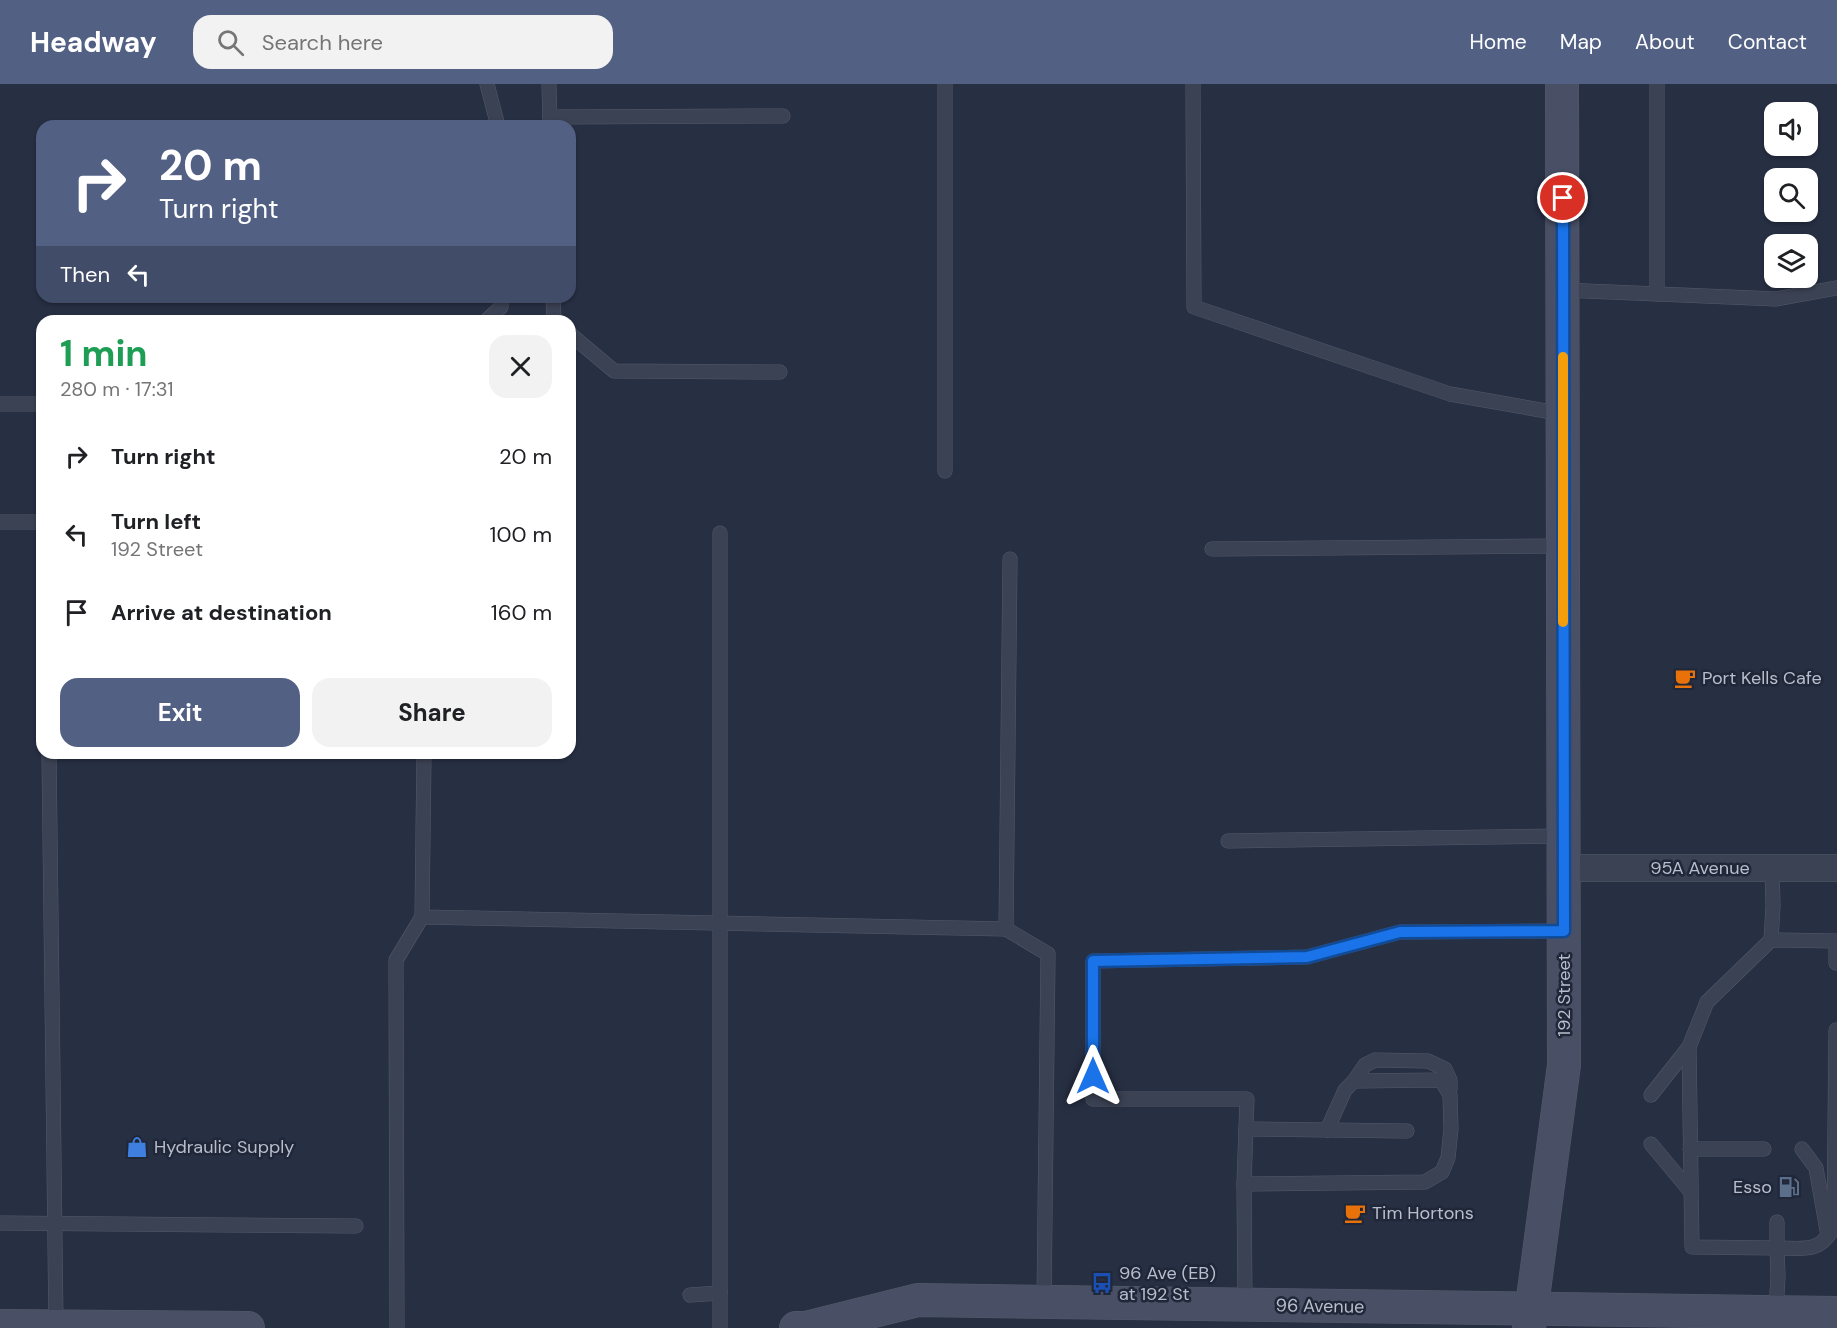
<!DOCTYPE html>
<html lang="en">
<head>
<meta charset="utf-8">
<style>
  :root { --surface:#fff; --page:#f2f2f2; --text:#202124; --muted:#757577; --accent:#526084 }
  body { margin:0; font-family:"DM Sans",sans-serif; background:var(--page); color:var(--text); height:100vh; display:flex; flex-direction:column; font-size:22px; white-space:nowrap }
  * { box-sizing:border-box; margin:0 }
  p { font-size:20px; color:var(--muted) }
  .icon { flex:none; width:33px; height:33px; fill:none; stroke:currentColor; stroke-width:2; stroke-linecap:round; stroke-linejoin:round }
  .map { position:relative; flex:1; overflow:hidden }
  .side { position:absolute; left:36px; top:231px; width:540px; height:444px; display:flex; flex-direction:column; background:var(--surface); border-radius:18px; box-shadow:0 2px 4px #0004 }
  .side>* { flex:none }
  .top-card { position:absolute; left:36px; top:36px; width:540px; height:183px; border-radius:18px; box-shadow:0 2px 4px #0004; background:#526084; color:#fff; overflow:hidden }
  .controls { position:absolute; left:1764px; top:18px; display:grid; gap:12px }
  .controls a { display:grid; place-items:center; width:54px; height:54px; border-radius:12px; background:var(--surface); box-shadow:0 2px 4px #0004; font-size:30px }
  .pin { position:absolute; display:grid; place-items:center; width:51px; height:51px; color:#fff; margin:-26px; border:3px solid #fff; border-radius:50%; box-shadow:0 2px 6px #0007 }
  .me { position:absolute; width:66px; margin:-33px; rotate:0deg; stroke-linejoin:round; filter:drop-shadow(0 0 4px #0008) }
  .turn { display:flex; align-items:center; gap:21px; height:126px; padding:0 24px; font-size:27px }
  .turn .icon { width:78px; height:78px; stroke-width:2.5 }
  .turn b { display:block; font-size:42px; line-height:51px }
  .then { display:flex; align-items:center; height:57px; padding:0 24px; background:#0003; gap:12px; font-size:22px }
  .round { display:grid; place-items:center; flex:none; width:63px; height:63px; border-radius:18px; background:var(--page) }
  .overview { display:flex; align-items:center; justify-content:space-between; height:102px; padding:0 24px }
  h1 { font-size:36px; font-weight:700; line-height:45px; color:#1e9e55 }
  .cta { display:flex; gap:12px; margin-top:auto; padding:12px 24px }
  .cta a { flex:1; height:69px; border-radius:18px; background:var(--accent); color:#fff; font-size:24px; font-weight:700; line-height:69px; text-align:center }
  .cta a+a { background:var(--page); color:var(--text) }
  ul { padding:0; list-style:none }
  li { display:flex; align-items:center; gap:18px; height:78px; padding:0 24px }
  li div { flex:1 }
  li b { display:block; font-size:22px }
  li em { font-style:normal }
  header { display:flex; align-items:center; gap:36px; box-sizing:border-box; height:84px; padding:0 30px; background:var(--accent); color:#fff }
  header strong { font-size:28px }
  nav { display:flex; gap:33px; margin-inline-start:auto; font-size:21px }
  .search { width:420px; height:54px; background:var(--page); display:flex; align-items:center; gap:15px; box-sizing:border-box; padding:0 21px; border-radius:18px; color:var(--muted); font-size:22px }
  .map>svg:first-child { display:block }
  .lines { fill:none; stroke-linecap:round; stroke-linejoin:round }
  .service-casing { stroke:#535a6a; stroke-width:15 }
  .minor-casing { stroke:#535a6a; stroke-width:28 }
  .secondary-casing { stroke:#535a6a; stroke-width:34 }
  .service { stroke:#3b4253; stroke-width:14 }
  .minor { stroke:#3b4253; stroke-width:27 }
  .secondary { stroke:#495066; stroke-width:33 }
  .route-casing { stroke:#114b97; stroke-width:15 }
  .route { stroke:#1a73e8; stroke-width:10 }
  .slow { stroke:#f59e0b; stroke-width:10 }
  .labels { text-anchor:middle; stroke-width:5; stroke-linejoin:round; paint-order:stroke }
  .poi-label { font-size:18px; fill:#b8becd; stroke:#202738; text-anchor:start }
  .street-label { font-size:18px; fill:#b8becd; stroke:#202738 }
</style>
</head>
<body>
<header>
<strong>Headway</strong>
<div class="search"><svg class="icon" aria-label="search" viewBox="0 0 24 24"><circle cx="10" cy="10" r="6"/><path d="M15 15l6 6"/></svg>Search here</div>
<nav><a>Home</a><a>Map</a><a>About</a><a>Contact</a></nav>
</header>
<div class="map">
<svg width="1837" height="1244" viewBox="0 0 1837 1244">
  <rect width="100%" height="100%" fill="#272f43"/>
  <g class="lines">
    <defs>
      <g id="service">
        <polyline points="487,0 498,42"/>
        <polyline points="549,0 550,40"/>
        <polyline points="945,0 945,387"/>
        <polyline points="1193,0 1194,223 1450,310 1563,330"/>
        <polyline points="1657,0 1657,210"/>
        <polyline points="550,33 783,32"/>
        <polyline points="1563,206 1776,215 1837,204"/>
        <polyline points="553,213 554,237"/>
        <polyline points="486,237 501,223 501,213"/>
        <polyline points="570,250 614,287 780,288"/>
        <polyline points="0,320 42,320"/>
        <polyline points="0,438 42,438"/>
        <polyline points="720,449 720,1244"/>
        <polyline points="1212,465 1563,462"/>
        <polyline points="49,669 56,1242"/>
        <polyline points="424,669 422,833 1006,845 1010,475"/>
        <polyline points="1228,757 1563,752"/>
        <polyline points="1772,784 1773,822 1771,856 1707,918 1689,963 1692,1163 1777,1164 1778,1192 1776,1228"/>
        <polyline points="1006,845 1048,870 1044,1218"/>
        <polyline points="1771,856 1836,857 1836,879"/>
        <polyline points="1354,997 1365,981 1375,976 1428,977 1445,985 1450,996 1450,1006"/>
        <polyline points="1651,1011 1689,963"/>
        <polyline points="1246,1045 1407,1047"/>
        <polyline points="1651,1060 1691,1108"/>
        <polyline points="1690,1065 1764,1065"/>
        <polyline points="1802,1065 1816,1084 1828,1152"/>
        <polyline points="1244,1100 1425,1098 1442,1088 1448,1074 1451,1045 1450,1011 1441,996 1354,997 1345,1006 1327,1046"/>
        <path d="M1777 1138V1164C1803 1164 1821 1170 1834 1142L1836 946"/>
        <polyline points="0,1139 356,1142"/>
        <polyline points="690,1211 720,1209"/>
        <polyline points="1245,1221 1244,1100 1247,1015 1093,1015 1093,877 1307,873 1400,848 1564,847"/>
        <polyline points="397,1244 396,876 422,833"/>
      </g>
      <polyline id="minor" points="1563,784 1837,784"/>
      <g id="secondary">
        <polyline points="0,1242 248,1244"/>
        <polyline points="796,1244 806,1244 918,1216 1837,1229"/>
        <polyline points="1529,1244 1564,981 1562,0"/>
      </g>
    </defs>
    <use href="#service" class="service-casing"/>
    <use href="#minor" class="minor-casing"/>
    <use href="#secondary" class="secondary-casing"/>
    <use href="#service" class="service"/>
    <use href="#minor" class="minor"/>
    <use href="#secondary" class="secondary"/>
  </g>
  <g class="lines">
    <defs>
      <polyline id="route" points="1093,992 1093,877 1307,873 1400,848 1564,847 1563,114"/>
    </defs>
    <use href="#route" class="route-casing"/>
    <use href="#route" class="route"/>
    <polyline class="slow" points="1563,273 1563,538"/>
  </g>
  <defs>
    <symbol id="cafe-bare" viewBox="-9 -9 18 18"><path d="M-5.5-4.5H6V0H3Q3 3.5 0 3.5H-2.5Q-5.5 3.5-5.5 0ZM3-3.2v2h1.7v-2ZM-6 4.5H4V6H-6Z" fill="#e8710a" stroke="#202738" stroke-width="2.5" paint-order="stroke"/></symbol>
    <symbol id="shop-bare" viewBox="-9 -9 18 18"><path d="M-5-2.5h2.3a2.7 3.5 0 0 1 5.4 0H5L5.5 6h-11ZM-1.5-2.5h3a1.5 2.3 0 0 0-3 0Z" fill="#3f7fe0" stroke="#202738" stroke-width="2.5" paint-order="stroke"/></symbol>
    <symbol id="fuel-bare" viewBox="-9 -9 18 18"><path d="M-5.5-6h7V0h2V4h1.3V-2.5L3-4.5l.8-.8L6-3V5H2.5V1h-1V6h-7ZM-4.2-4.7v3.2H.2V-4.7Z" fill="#5c6f8a" stroke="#202738" stroke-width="2.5" paint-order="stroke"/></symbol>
    <symbol id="bus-bare" viewBox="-9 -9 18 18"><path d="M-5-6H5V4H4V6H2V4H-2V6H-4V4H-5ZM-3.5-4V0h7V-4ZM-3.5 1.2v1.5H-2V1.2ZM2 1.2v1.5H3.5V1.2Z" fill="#1a4fb4" stroke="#202738" stroke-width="2.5" paint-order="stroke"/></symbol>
  </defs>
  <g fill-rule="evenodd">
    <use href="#cafe-bare" x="1670" y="579" width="30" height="30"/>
    <use href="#shop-bare" x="122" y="1048" width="30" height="30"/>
    <use href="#fuel-bare" x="1774" y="1088" width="30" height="30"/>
    <use href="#cafe-bare" x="1340" y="1114" width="30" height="30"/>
    <use href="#bus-bare" x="1087" y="1184" width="30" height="30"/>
  </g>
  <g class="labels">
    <g class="poi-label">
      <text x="1702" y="600">Port Kells Cafe</text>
      <text x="154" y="1069">Hydraulic Supply</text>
      <text x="1772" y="1109" text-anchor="end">Esso</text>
      <text x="1372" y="1135">Tim Hortons</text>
      <text x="1119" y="1195">96 Ave (EB)<tspan x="1119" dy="21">at 192 St</tspan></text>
    </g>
    <g class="street-label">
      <text x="1700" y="790">95A Avenue</text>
      <text transform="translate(1564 911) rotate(-90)" y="6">192 Street</text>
      <text transform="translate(1320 1222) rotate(1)" y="6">96 Avenue</text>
    </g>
  </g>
</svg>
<div class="controls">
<a><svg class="icon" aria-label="sound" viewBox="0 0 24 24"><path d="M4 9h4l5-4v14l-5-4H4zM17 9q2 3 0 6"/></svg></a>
<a><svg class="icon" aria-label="search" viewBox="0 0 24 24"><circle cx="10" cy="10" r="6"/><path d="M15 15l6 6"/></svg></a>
<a><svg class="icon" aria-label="layers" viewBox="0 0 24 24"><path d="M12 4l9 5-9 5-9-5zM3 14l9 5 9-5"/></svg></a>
</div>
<div class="pin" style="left:1563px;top:114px;background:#d93025"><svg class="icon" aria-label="arrive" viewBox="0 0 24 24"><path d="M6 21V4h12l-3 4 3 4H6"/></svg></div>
<svg class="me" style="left:1093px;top:992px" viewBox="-20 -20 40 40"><path d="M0-17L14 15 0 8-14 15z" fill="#1a73e8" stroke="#fff" stroke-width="4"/></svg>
<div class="top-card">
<div class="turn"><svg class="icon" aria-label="right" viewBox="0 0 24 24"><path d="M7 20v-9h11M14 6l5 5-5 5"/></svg><div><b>20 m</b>Turn right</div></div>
<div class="then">Then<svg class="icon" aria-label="left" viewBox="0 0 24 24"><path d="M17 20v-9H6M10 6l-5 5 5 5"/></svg></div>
</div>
<section class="side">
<div class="overview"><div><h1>1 min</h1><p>280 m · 17:31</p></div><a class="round"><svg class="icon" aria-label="close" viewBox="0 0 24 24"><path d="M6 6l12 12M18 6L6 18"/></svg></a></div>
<ul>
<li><svg class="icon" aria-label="right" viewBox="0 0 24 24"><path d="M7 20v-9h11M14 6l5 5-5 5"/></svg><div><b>Turn right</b></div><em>20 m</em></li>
<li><svg class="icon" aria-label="left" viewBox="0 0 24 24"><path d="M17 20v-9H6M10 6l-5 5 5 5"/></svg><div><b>Turn left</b><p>192 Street</p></div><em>100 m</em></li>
<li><svg class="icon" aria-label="arrive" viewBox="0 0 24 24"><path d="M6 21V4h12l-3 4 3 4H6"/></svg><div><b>Arrive at destination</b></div><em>160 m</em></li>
</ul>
<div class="cta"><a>Exit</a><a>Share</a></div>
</section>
</div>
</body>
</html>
